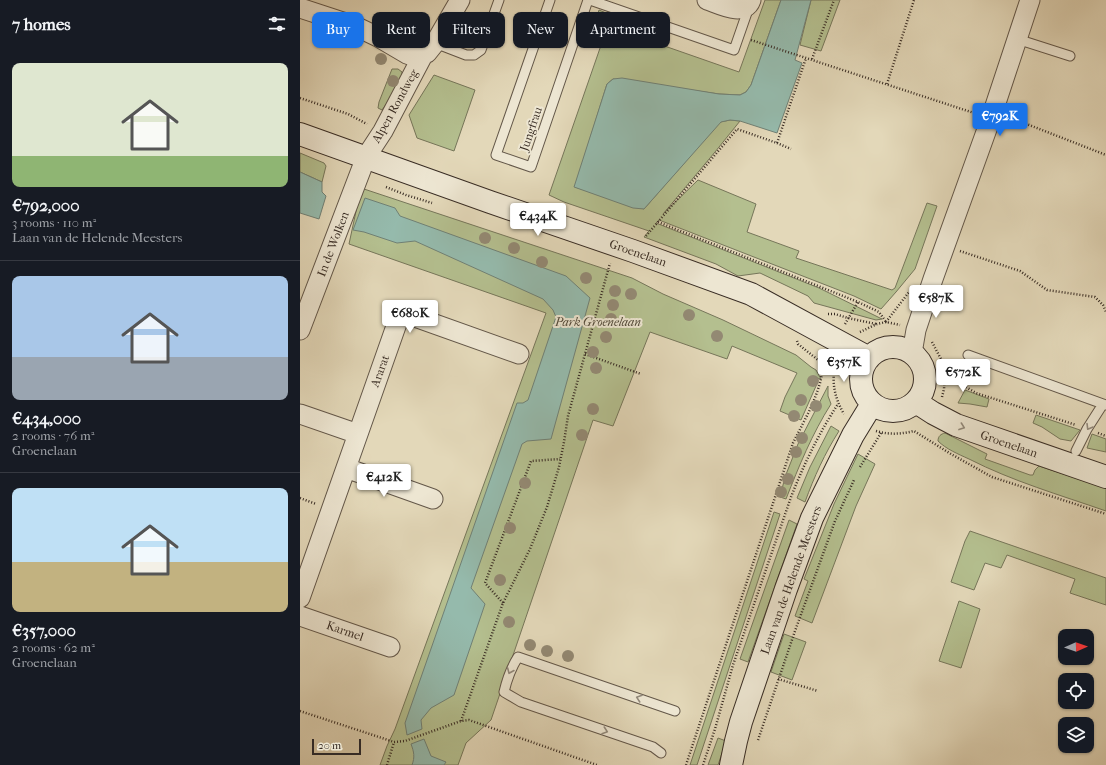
<!DOCTYPE html>
<meta charset="utf-8">
<style>
:root{--surface:#171b24;--page:#242831;--text:#f1f3f6;--muted:#9ea1a6;--line:#363941;--accent:#1a73e8}
body{margin:0;font-family:"IM FELL French Canon",serif;background:var(--page);color:var(--text);height:100vh;display:flex;flex-direction:column;font-size:15px;white-space:nowrap}
*{box-sizing:border-box;margin:0}
p{font-size:13px;color:var(--muted)}
.icon{flex:none;width:22px;height:22px;fill:none;stroke:currentColor;stroke-width:2;stroke-linecap:round;stroke-linejoin:round}
.map{position:relative;flex:1;overflow:hidden}
.drawer{display:flex;flex-direction:column;background:var(--surface);width:300px}
.drawer>*{flex:none}
.guide{position:absolute;left:12px;top:12px;width:380px;height:36px;display:flex;gap:8px}
.needle{width:26px;rotate:88deg}
.buttons{position:absolute;left:758px;top:629px;display:grid;gap:8px}
.buttons a{display:grid;place-items:center;width:36px;height:36px;border-radius:8px;background:var(--surface);box-shadow:0 1px 3px #0004;font-size:20px}
.scale{position:absolute;left:12px;bottom:10px;width:49px;box-sizing:border-box;padding-left:4px;border:2px solid #382c24;border-top:0;font-size:11px;line-height:14px;white-space:nowrap;color:#382c24;-webkit-text-stroke:3px #ede6d2;paint-order:stroke}
.price{position:absolute;translate:-50% -34px;padding:0 9px;border-radius:4px;background:#fff;color:#222;font-size:13px;line-height:26px;filter:drop-shadow(0 1px 2px #0008)}
.price::after{content:'';position:absolute;left:50%;top:24px;width:12px;height:9px;margin-left:-6px;background:inherit;clip-path:polygon(0 0,100% 0,50% 100%)}
.price.on{background:var(--accent);color:#fff}
ul{padding:0;list-style:none}
li{display:grid;align-content:center;gap:8px;height:212px;padding:0 12px}
li+li{border-top:1px solid var(--line)}
li span{display:grid;place-items:center;height:124px;border-radius:8px;color:#555}
li>.icon{margin-inline-start:auto}
span .icon{width:72px;height:72px;fill:#fffc;stroke-width:1}
li b{font-size:17px}
h2{display:flex;justify-content:space-between;align-items:center;height:48px;padding:0 12px;font-size:17px}
.tag{padding:0 14px;border-radius:8px;background:var(--surface);box-shadow:0 1px 3px #0004;font-size:14px;line-height:36px}
.tag.on{background:var(--accent);color:#fff}
main{display:flex;flex:1;min-height:0}
.map>svg:first-child{display:block}
</style>
<main>
<section class="drawer">
<h2>7 homes<svg class="icon" aria-label="filters" viewBox="0 0 24 24"><path d="M4 7h16M4 17h16"/><circle cx="9" cy="7" r="2"/><circle cx="15" cy="17" r="2"/></svg></h2>
<ul>
<li><span style="background:linear-gradient(#dfe7d0 75%,#8fb573 0)"><svg class="icon" aria-label="home" viewBox="0 0 24 24"><path d="M3 11l9-7 9 7M6 9v11h12V9"/></svg></span><div><b>€792,000</b><p>3 rooms · 110 m²</p><p>Laan van de Helende Meesters</p></div></li>
<li><span style="background:linear-gradient(#a9c7e8 65%,#9aa5b1 0)"><svg class="icon" aria-label="home" viewBox="0 0 24 24"><path d="M3 11l9-7 9 7M6 9v11h12V9"/></svg></span><div><b>€434,000</b><p>2 rooms · 76 m²</p><p>Groenelaan</p></div></li>
<li><span style="background:linear-gradient(#bfe0f5 60%,#c2b280 0)"><svg class="icon" aria-label="home" viewBox="0 0 24 24"><path d="M3 11l9-7 9 7M6 9v11h12V9"/></svg></span><div><b>€357,000</b><p>2 rooms · 62 m²</p><p>Groenelaan</p></div></li>
</ul>
</section>
<div class="map">
<svg width="806" height="765" viewBox="0 0 806 765">
<rect width="100%" height="100%" fill="#e3d8b9"/>
<filter id="stains"><feTurbulence type="fractalNoise" baseFrequency=".005" numOctaves="4"/><feColorMatrix values="0 0 0 0 .2 0 0 0 0 .09 0 0 0 0 .02 0 0 0 .5 -.17"/></filter>
<radialGradient id="worn" r=".72"><stop offset=".6" stop-color="#630" stop-opacity="0"/><stop offset="1" stop-color="#630" stop-opacity=".3"/></radialGradient>
<!-- green -->
<path fill="#b4bf8f" stroke="#76765a" d="M465 0H481L451 85 446 92 440 95 419 94 313 79 307 84 275 187 344 209 420 122 430 120 440 121 415 152 363 214 398 180 456 204 447 232 499 251 496 258 592 290 595 288 627 203 637 206 615 269 596 292 581 309 554 296 359 220 356 223 519 288 582 319 576 320 514 303 508 296 460 273 438 276 416 264 344 237 349 231 264 202 249 195 307 28 295 23 299 10 316 17 313 28 439 72Z
M511 0H540L521 51 500 45Z
M106 29 130 38C119 47 115 44 104 38Z
M92 69H98L102 72V78L87 103 82 110 78 108 79 102Z
M134 75 175 90 154 151 117 138 109 115Z
M0 153 24 163 26 166 22 182 0 172Z
M61 188 332 278 363 294 423 320 496 355 511 367 516 370 521 379 517 378V380L516 386 501 420 480 411 485 397 497 373 432 346 427 359 350 332 313 426 293 420 191 720 166 743 158 765H80L87 746 95 729 246 313 49 244Z
M528 386V396L531 404C512 434 499 466 486 499L480 497 485 477 498 444Z
M665 390 689 399 687 407 670 404 658 403Z
M736 415 780 430 771 441 760 439 742 427 733 423Z
M531 426 539 431C525 453 514 477 505 502L497 498 510 467Z
M645 433 687 454 685 459 730 475H733L735 470 739 466 806 488V511C760 495 712 481 669 459 658 454 646 449 638 441 638 436 641 434 645 433Z
M792 434 806 439V452L787 448Z
M558 454 575 464 556 506 512 623 495 616 508 581 504 579 534 504Z
M474 512 480 514 397 765H390Z
M489 520 497 524 448 662 440 659Z
M670 531 806 578V605L770 593 775 579 707 555 701 568 685 563 674 590 651 582 665 541Z
M659 601 680 609 661 668 639 661Z
M484 634 506 642 492 680 471 672Z
M418 738 426 741 418 765H408Z"/>
<!-- water -->
<path fill="#95baac" stroke="#708176" d="M481 0H511L495 60 502 63 477 133 440 121 430 120 421 122 344 209 333 208 274 187 307 84 313 79 322 78 419 94 440 95 446 92 451 85Z
M0 172 22 182V192L26 196 19 219 0 213Z
M65 198 95 208 100 216 266 276 290 298 251 439 227 441 222 444 171 588 185 604 154 695 131 708 121 720 122 729 107 735 105 723 217 403H223L228 400 256 317 253 310 243 299 115 241 97 243 64 232 53 230Z
M124 739 131 756 146 762 144 765H112C115 757 114 752 111 744Z"/>
<g fill="none" stroke-linecap="round" stroke-linejoin="round">
<!-- lane casing -->
<g stroke="#635749" stroke-width="11">
<path id="lane" d="M250 0 196 155 231 167 288 0
M290 0 434 50 449 7
M717 39 770 56
M135 43 166 55H174L181 50 199 0
M668 355 806 405
M776 451 787 429 803 404
M361 753 353 747 221 702 204 692C207 679 211 668 218 657L375 711"/>
</g>
<!-- street casing -->
<g stroke="#635749" stroke-width="21">
<path id="street" d="M407 0C419 4 445 18 451 0
M0 8 55 26 78 37 107 54 115 57 127 53 135 43 160 0
M0 330 66 157 83 131 123 55
M612 353 616 330 633 279 691 118 730 0
M0 414 58 434 0 598
M58 434 101 312 219 354
M46 468 133 499
M0 616 90 647"/>
</g>
<!-- secondary casing -->
<g stroke="#382c24" stroke-width="24">
<path id="secondary" d="M0 134 190 202 333 251 451 294 569 358
M561 379a32 32 0 1 1 64 0a32 32 0 1 1-64 0Z
M616 402 633 413 656 425 806 477
M431 765 436 741 441 722 486 589 512 518 553 435 572 404"/>
</g>
<!-- path -->
<path stroke="#382c24" stroke-width="2.5" stroke-dasharray="1 2" stroke-linecap="butt" d="M451 40 674 113
M512 59 534 0
M587 84 614 0
M0 98 48 114 67 124
M708 120 719 121 806 155
M477 143 491 149
M86 187 106 195 132 203
M358 222 558 302 579 312 586 322
M346 236 437 129 477 143 506 58
M660 251 720 271 747 290 795 297 803 305 806 312
M528 314H535L548 318 576 324
M586 322 609 292
M545 324 558 302
M560 332 577 324 586 322 600 325
M497 341 498 344 523 364 534 370
M632 342 642 361 645 375 676 393 776 425
M285 354 341 374
M536 362C531 380 534 397 544 414
M642 397 644 389 645 375
M576 431C589 435 602 434 614 431L651 454 692 477 806 514
M798 433 806 436
M560 467 581 433
M0 498 16 504
M203 603 185 583 231 461 260 459
M478 679 518 691
M0 711 94 742 105 741 161 721 169 720 297 765
M161 721 203 603 230 549 247 507 259 467 264 442 268 416 310 263
M458 740 495 631 535 521 554 480
M87 765 94 742
M386 765 493 443C502 425 513 406 519 386 523 375 521 367 527 356
M403 765 415 729 433 665 491 497C504 464 519 433 538 404"/>
<!-- lane -->
<use href="#lane" stroke="#ede6d2" stroke-width="9"/>
<!-- street -->
<use href="#street" stroke="#ede6d2" stroke-width="19"/>
<!-- secondary -->
<use href="#secondary" stroke="#ede6d2" stroke-width="22"/>
</g>
<!-- trees -->
<g fill="#938973">
<circle cx="115" cy="38" r="6"/>
<circle cx="81" cy="59" r="6"/>
<circle cx="93" cy="81" r="6"/>
<circle cx="185" cy="238" r="6"/>
<circle cx="214" cy="248" r="6"/>
<circle cx="242" cy="262" r="6"/>
<circle cx="286" cy="278" r="6"/>
<circle cx="315" cy="291" r="6"/>
<circle cx="331" cy="294" r="6"/>
<circle cx="313" cy="305" r="6"/>
<circle cx="389" cy="315" r="6"/>
<circle cx="311" cy="319" r="6"/>
<circle cx="417" cy="336" r="6"/>
<circle cx="306" cy="337" r="6"/>
<circle cx="293" cy="352" r="6"/>
<circle cx="296" cy="368" r="6"/>
<circle cx="513" cy="381" r="6"/>
<circle cx="501" cy="400" r="6"/>
<circle cx="516" cy="406" r="6"/>
<circle cx="293" cy="409" r="6"/>
<circle cx="494" cy="416" r="6"/>
<circle cx="282" cy="435" r="6"/>
<circle cx="502" cy="438" r="6"/>
<circle cx="496" cy="452" r="6"/>
<circle cx="488" cy="479" r="6"/>
<circle cx="225" cy="483" r="6"/>
<circle cx="481" cy="492" r="6"/>
<circle cx="210" cy="528" r="6"/>
<circle cx="200" cy="580" r="6"/>
<circle cx="209" cy="622" r="6"/>
<circle cx="230" cy="645" r="6"/>
<circle cx="247" cy="651" r="6"/>
<circle cx="268" cy="656" r="6"/>
</g>
<!-- one-way arrows -->
<defs><path id="oneway-chevron" d="M-2-3.5L2.5 0L-2 3.5" fill="none" stroke-width="1.6" stroke-linecap="round" stroke-linejoin="round"/></defs>
<g stroke="#92897b">
<use href="#oneway-chevron" transform="translate(662 427) rotate(20)"/>
<use href="#oneway-chevron" transform="translate(789 427) rotate(121)"/>
<use href="#oneway-chevron" transform="translate(210 671) rotate(113)"/>
<use href="#oneway-chevron" transform="translate(339 698) rotate(-161)"/>
<use href="#oneway-chevron" transform="translate(305 731) rotate(19)"/>
</g>
<g text-anchor="middle" stroke-width="4" stroke-linejoin="round" paint-order="stroke">
<!-- street labels -->
<g font-size="12" fill="#382c24" stroke="#ede6d2">
<text transform="translate(95 106) rotate(-61)" y="4">Alpen Rondweg</text>
<text transform="translate(231 129) rotate(-71)" y="4">Jungfrau</text>
<text transform="translate(33 244) rotate(-69)" y="4">In de Wolken</text>
<text transform="translate(338 253) rotate(19)" y="4">Groenelaan</text>
<text transform="translate(80 371) rotate(-70)" y="4">Ararat</text>
<text transform="translate(709 444) rotate(19)" y="4">Groenelaan</text>
<text transform="translate(491 580) rotate(-70)" y="4">Laan van de Helende Meesters</text>
<text transform="translate(45 631) rotate(19)" y="4">Karmel</text>
</g>
<!-- park labels -->
<g font-size="12" font-style="italic" fill="#514939" stroke="#ede6d2">
<text x="298" y="326">Park Groenelaan</text>
</g>
</g>
<rect width="100%" height="100%" filter="url(#stains)"/>
<rect width="100%" height="100%" fill="url(#worn)"/>
</svg>
<div class="buttons">
<a><svg class="needle" viewBox="-14 -14 28 28"><path d="M0-13l5 13h-10z" fill="#e53935"/><path d="M0 13l5-13h-10z" fill="#9ea1a6"/></svg></a>
<a><svg class="icon" aria-label="locate" viewBox="0 0 24 24"><circle cx="12" cy="12" r="6"/><path d="M12 2v4M12 18v4M2 12h4M18 12h4"/></svg></a>
<a><svg class="icon" aria-label="layers" viewBox="0 0 24 24"><path d="M12 4l9 5-9 5-9-5zM3 14l9 5 9-5"/></svg></a>
</div>
<div class="scale">20 m</div>
<b class="price on" style="left:700px;top:137px">€792K</b>
<b class="price" style="left:238px;top:237px">€434K</b>
<b class="price" style="left:636px;top:319px">€587K</b>
<b class="price" style="left:110px;top:334px">€680K</b>
<b class="price" style="left:544px;top:383px">€357K</b>
<b class="price" style="left:663px;top:393px">€572K</b>
<b class="price" style="left:84px;top:498px">€412K</b>
<div class="guide">
<a class="tag on">Buy</a>
<a class="tag">Rent</a>
<a class="tag">Filters</a>
<a class="tag">New</a>
<a class="tag">Apartment</a>
</div>
</div>
</main>
